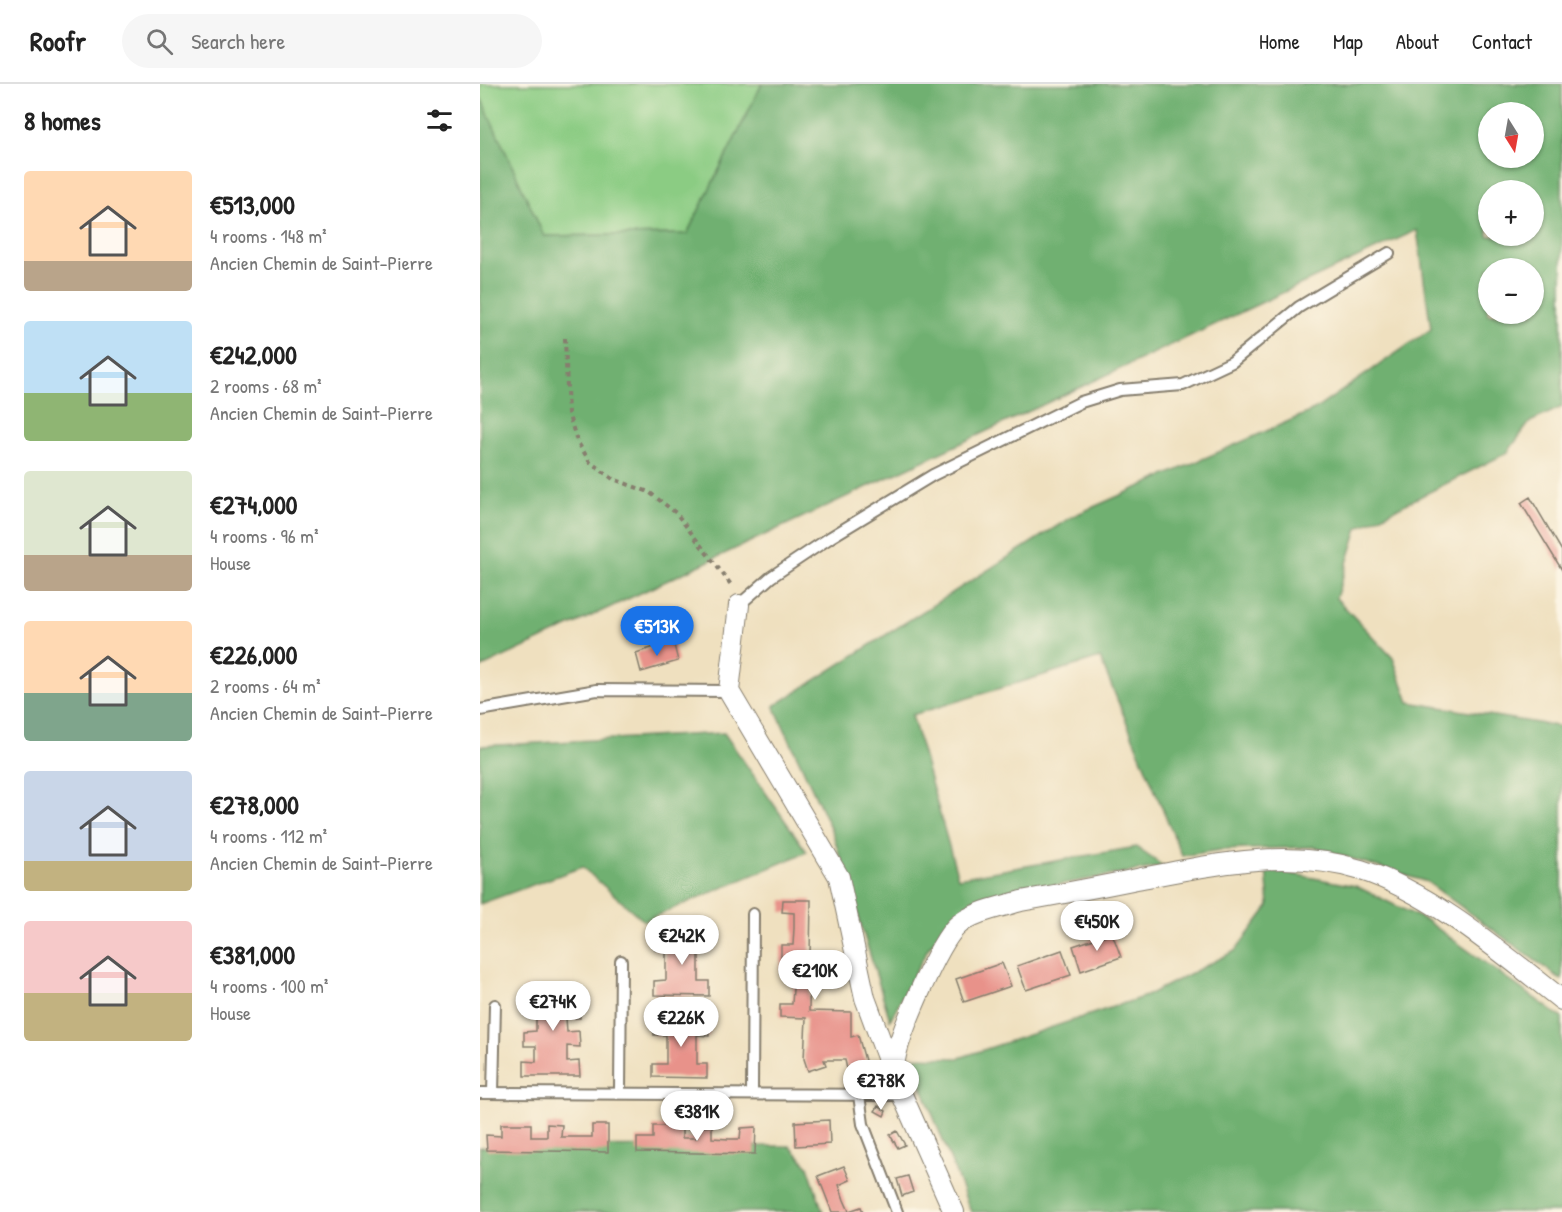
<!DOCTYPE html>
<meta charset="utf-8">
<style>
:root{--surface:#fff;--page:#f6f6f6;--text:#222;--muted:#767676;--line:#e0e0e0;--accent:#1a73e8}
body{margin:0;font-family:"Patrick Hand",sans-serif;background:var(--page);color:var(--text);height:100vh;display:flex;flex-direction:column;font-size:22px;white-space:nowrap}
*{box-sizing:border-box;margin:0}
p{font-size:20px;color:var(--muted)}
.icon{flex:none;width:33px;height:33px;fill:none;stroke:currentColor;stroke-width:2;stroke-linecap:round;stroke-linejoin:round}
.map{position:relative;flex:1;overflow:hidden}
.details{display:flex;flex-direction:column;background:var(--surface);width:480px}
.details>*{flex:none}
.needle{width:39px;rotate:169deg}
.buttons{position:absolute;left:998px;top:18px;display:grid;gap:12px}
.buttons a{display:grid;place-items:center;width:66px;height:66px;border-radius:50%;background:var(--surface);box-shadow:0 2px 4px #0004;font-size:30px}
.price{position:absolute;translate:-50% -51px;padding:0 14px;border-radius:21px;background:#fff;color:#222;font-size:20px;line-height:39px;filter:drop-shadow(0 2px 3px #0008)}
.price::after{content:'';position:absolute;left:50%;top:36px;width:18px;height:14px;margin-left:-9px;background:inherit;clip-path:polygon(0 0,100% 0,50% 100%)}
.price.active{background:var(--accent);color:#fff}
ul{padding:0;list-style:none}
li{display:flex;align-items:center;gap:18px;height:150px;padding:0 24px}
li span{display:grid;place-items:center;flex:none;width:168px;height:120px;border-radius:6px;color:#555}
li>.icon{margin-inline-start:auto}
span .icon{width:72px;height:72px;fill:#fffc;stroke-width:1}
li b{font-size:26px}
h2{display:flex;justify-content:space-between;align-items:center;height:72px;padding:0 24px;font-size:26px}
header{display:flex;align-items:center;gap:36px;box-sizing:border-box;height:84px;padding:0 30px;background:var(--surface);border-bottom:2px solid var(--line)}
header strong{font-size:28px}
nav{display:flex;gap:33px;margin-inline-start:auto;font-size:21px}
.search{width:420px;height:54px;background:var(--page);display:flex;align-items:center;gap:15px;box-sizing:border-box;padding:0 21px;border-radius:33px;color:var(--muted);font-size:22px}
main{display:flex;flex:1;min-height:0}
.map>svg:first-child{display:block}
</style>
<header>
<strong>Roofr</strong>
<div class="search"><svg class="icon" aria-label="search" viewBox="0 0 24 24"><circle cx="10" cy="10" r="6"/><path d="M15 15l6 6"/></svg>Search here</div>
<nav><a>Home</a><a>Map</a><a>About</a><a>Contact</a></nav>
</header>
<main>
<section class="details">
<h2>8 homes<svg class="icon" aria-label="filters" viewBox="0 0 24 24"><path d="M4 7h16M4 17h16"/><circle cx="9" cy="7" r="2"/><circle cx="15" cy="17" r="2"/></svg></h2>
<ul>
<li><span style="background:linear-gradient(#ffd9b3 75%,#b9a48a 0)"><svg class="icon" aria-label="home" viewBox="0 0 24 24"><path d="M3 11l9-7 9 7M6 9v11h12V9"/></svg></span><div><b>€513,000</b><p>4 rooms · 148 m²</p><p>Ancien Chemin de Saint-Pierre</p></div></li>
<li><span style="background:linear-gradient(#bfe0f5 60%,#8fb573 0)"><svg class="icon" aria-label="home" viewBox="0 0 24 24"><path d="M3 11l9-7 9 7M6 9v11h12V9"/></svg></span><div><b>€242,000</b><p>2 rooms · 68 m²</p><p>Ancien Chemin de Saint-Pierre</p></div></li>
<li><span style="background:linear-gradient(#dfe7d0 70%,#b9a48a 0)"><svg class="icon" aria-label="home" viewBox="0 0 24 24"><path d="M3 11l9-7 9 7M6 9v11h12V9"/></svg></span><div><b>€274,000</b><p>4 rooms · 96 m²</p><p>House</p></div></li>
<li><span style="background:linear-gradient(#ffd9b3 60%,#7fa58c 0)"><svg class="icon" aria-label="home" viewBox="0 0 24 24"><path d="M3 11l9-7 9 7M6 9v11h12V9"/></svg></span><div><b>€226,000</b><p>2 rooms · 64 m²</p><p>Ancien Chemin de Saint-Pierre</p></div></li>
<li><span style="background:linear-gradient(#c9d6e8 75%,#c2b280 0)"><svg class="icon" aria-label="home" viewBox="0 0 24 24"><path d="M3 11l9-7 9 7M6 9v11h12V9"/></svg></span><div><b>€278,000</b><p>4 rooms · 112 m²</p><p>Ancien Chemin de Saint-Pierre</p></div></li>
<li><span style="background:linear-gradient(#f6c9c9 60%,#c2b280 0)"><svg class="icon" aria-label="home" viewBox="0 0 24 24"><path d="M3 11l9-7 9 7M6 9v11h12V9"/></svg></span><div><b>€381,000</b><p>4 rooms · 100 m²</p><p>House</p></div></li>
</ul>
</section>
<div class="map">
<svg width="1082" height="1128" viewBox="0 0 1082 1128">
<rect width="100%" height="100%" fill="#fcf5e5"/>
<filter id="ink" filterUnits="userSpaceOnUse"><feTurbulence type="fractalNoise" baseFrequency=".0167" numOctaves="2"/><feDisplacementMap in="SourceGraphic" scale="12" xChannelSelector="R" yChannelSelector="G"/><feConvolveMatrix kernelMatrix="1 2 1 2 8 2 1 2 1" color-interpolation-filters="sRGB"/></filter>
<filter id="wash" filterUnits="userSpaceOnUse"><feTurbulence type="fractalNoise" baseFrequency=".008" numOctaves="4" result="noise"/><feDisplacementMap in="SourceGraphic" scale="24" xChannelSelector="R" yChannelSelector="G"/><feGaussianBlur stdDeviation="1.35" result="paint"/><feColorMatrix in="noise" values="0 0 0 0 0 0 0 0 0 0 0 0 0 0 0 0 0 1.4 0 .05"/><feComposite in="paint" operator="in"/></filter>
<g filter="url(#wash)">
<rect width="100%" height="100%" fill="#efe0bf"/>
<!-- green -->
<path fill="#8bcc83" stroke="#547450" stroke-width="1.5" d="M0 0H282L207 150 64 152 0 12Z"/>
<!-- forest -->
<path fill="#70b071" stroke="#466646" stroke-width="1.5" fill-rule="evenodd" d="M282 0H1082V323L1050 338 1027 369 878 444 856 514 913 574 929 618 1082 643V896L947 798 834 763 740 766 702 772 620 574 432 631 478 794 656 763 683 782 492 816 449 863 410 936 353 750 294 622 593 432 834 326 951 245 937 146 0 584V12L64 152 207 150ZM1008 28H1053V74H1008ZM1008 106H1053V152H1008ZM1008 184H1053V230H1008Z
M244 649 327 768 164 837 102 783 0 820V662Z
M786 785 876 802 947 837 1082 934V1128H491L430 973 479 974 666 912 755 867 789 822Z
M310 1062 328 1082 343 1128H0V1063Z"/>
<g id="blocks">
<!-- building -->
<path fill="#e8928a" d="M1050 413 1082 467V486L1041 419Z
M193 557 198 577 161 588 156 569Z
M303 816H331L329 927 371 928V953L378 951 386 980 367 985 365 976H344L346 981 328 987 324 975 326 934 300 933V920H312L313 905V890H301V861H313L314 844V829L302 828Z
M632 849 641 873 601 887 593 862Z
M174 852H230V866H219V897H229V912L174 911V897L186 896V866H175Z
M582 866 591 891 546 906 537 882Z
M522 879 531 902 484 918 476 895Z
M45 904H100V934H86L87 948 99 947 100 963 87 962V978L99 977 100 992H44V977L56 978V962H44V948L56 947V917H45Z
M174 935H229V952L217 951V980H227V994L173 993V980H186V951H174Z
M398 1022 406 1027 404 1032 395 1027Z
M349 1036 350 1060 316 1062 315 1038Z
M21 1040H51V1053H67V1040L82 1041 81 1053H112V1041H128V1068L7 1066 6 1051 21 1052Z
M173 1042H202V1054H217V1043L232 1042V1054L249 1055H260L261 1044 276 1043 275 1070 157 1068V1054H173Z
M417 1047 425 1061 418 1064 410 1051Z
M364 1082 370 1096 359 1101 364 1116 369 1127 381 1123 383 1128H352L338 1092Z
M428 1092 433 1108 422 1112 417 1095Z"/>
</g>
</g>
<g filter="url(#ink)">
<use href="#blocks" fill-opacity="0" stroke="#867e6e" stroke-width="1.5"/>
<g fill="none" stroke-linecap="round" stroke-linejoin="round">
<!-- lane casing -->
<g stroke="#867e6e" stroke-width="14">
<path id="lane" d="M259 521 291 493 351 453 453 391 601 318 640 306 703 301 752 278 819 223 909 169
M0 626 117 606 249 607
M0 1009 422 1011
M13 1009 15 921
M140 1009 141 877
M272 1010 273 830
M379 1011 383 1040 417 1128"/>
</g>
<!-- street casing -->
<g stroke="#867e6e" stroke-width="22">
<path id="street" d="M259 521 249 607 359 793 385 914 415 995 474 1128
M415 995C415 989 414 982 415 976 419 951 458 859 477 842 492 828 521 823 541 817 580 810 618 803 657 795 730 781 807 763 881 786 953 809 1023 870 1082 916"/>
</g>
<!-- path -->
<path stroke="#867e6e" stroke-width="4" stroke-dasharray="4.5 4.5" stroke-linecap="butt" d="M85 254 88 329 97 357 110 378 133 395 169 408 196 429 252 502"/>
<!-- lane -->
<use href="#lane" stroke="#fff" stroke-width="10"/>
<!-- street -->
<use href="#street" stroke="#fff" stroke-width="20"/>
</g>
</g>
</svg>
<div class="buttons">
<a><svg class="needle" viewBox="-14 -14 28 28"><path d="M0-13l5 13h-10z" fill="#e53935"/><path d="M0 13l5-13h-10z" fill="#767676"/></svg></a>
<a>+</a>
<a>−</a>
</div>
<b class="price active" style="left:177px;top:573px">€513K</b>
<b class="price" style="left:617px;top:868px">€450K</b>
<b class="price" style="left:202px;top:882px">€242K</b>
<b class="price" style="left:335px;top:917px">€210K</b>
<b class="price" style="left:73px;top:948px">€274K</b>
<b class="price" style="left:201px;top:964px">€226K</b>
<b class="price" style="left:401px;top:1027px">€278K</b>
<b class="price" style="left:217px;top:1058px">€381K</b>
</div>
</main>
